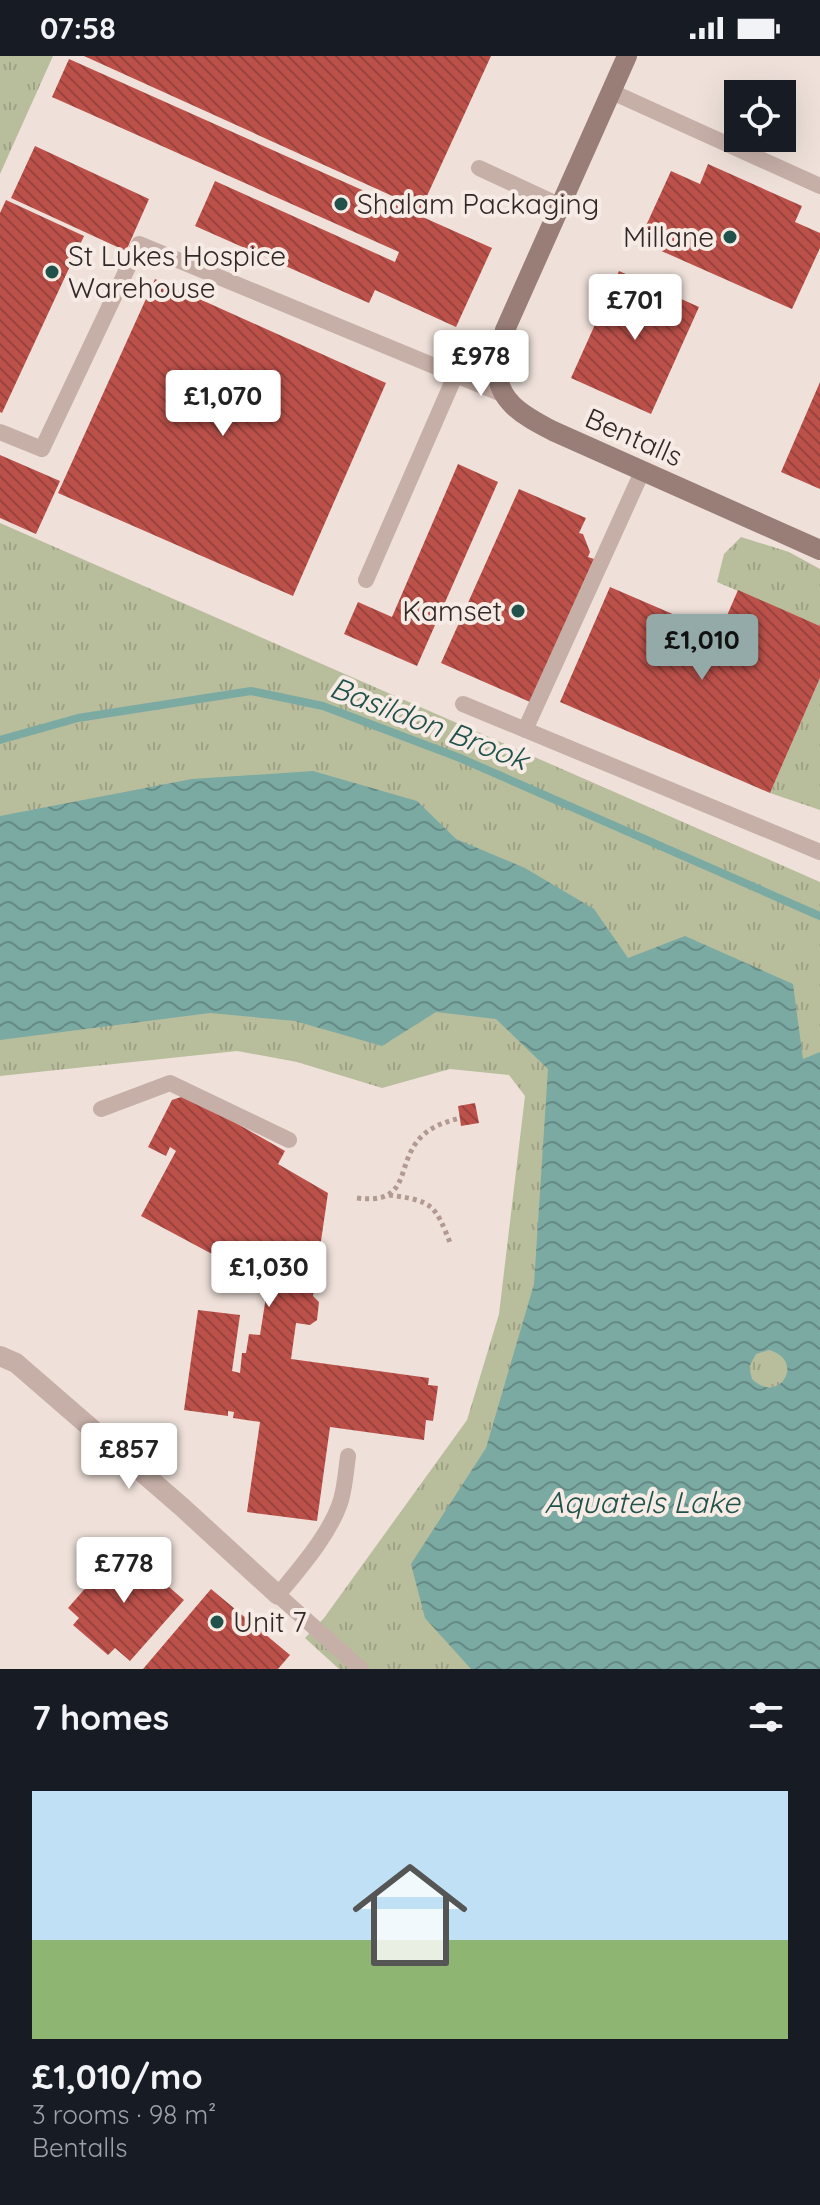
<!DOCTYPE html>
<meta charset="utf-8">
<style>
:root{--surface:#171b24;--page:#20242c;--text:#f1f3f6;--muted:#9ea1a6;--line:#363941;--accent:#93aaa9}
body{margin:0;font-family:Quicksand,sans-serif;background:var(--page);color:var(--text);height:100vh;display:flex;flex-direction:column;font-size:30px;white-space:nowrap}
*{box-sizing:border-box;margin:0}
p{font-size:26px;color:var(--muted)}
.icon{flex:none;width:44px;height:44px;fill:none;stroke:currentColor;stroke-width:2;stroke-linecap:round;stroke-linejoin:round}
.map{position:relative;height:1613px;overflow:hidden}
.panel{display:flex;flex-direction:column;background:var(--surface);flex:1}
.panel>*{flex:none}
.fabs{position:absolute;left:724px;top:24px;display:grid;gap:16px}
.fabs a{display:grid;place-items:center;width:72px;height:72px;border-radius:0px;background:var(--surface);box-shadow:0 8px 32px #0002;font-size:40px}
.price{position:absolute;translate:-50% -68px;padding:0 18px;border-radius:8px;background:#fff;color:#222;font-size:26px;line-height:52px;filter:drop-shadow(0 2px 4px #0008)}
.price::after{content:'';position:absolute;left:50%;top:48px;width:24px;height:18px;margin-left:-12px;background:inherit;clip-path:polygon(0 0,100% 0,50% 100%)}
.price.current{background:var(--accent);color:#111}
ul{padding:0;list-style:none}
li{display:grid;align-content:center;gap:16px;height:424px;padding:0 32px}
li+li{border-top:2px solid var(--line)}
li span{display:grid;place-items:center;height:248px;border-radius:0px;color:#555}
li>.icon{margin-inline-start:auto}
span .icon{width:144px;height:144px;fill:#fffc;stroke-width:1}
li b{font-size:34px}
h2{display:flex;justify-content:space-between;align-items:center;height:96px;padding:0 32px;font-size:34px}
.status{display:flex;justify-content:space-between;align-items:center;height:56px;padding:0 40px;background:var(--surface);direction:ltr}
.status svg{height:22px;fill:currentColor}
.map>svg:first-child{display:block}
</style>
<div class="status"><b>07:58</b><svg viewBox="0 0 49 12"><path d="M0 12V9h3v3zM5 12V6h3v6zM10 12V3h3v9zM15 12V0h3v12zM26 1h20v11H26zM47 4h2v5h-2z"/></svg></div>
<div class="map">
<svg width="820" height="1613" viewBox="0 0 820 1613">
<defs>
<pattern id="grass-tufts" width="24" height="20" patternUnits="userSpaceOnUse" patternTransform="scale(2)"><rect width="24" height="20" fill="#b8bd9b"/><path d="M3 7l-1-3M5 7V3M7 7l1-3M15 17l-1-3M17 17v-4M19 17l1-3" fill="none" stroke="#9fa286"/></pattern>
<pattern id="water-waves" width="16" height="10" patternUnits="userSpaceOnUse" patternTransform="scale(2)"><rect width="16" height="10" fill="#7baaa3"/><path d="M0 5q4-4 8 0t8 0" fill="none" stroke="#658a85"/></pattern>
<pattern id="building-back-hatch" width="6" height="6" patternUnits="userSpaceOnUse" patternTransform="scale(2)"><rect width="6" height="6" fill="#bc514a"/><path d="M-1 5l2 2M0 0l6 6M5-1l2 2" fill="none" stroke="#99433e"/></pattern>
</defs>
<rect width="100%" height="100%" fill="#efe1da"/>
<!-- grass -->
<path fill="url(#grass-tufts)" d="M0 0H53L0 118Z
M0 467 820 826V1613H339L305 1582 324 1562 467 1364 499 1258 525 1040 509 1019 450 1013 382 1032 297 1006 237 995 0 1020Z
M741 481 789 496 820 513V570L717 526 724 498Z
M820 622V754L770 737Z"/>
<!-- water -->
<path fill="url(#water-waves)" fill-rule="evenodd" d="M313 715 417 745 456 783 525 812 594 853 628 902 685 880 793 928 803 1003 820 996V1613H471L425 1562 411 1508 486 1392 534 1228 548 1013 496 963 436 956 382 990 295 965 210 957 0 984V760L192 723ZM769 1294C806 1304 780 1350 752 1323L749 1311 756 1298Z"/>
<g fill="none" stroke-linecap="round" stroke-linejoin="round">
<!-- stream -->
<path stroke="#7baaa3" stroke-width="8" d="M0 684 78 662 251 635 323 650 460 702 820 860"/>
</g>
<!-- building -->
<path fill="url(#building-back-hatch)" d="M84 0H491L421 153Z
M69 3 492 192 456 271 375 234 369 247 195 170 215 125 395 206 399 196 52 41Z
M35 90 149 143 126 195 11 142Z
M708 108 802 150 795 166 820 177V192L792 253 639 185 671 115 700 128Z
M6 144 84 180 2 357 0 356V157Z
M619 215 699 251 651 358 571 322Z
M155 223 386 327 293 540 58 437Z
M820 326V433L781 416Z
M0 399 60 425 36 478 0 462Z
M458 408 498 426 417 610 344 578 358 546 392 561Z
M519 433 586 462 579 477 583 478 590 496 588 501 594 503 530 646 441 607Z
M610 531 719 578 738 534 820 570V622L770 737 560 646Z
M187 1039 285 1095 278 1108 328 1137 313 1240 319 1246 317 1264 310 1269 296 1267 291 1303 429 1322 428 1329 438 1330 433 1365 426 1364 424 1384 330 1371 317 1465 247 1456 260 1366 233 1362 234 1356 228 1355V1360L184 1354 198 1254 240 1259 232 1315 240 1317 242 1297H246L249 1278 260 1279 268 1228 141 1160 176 1095 170 1091 166 1100 148 1091 172 1044Z
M475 1047 479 1067 461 1070 458 1050Z
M122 1490 184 1544 130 1605 115 1592 108 1599 73 1569 79 1562 68 1552 89 1528 86 1525 106 1503 109 1506Z
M211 1533 290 1599 278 1613H143Z"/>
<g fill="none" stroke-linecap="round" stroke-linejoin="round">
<!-- path -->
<path stroke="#b29991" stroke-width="5" stroke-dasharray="4 4" stroke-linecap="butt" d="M389 1139C434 1145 435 1149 451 1189
M357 1142C413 1149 394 1109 421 1081 432 1070 445 1066 460 1062"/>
<!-- lane -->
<path stroke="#c6afa7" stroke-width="16" d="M612 36 820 130
M479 112 561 150
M0 376 42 393 139 188 502 338
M366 524 455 320
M463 648 820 796
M525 674 642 416
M101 1053 170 1027 289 1084
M348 1400C346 1415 345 1430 341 1444 331 1477 300 1512 278 1539L361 1613"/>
<!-- street -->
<path stroke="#c6afa7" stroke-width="20" d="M0 1300 16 1307 182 1451 278 1539"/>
<!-- secondary -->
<path stroke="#997e78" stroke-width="20" d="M627 0 505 274C503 284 499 295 498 306 493 344 524 360 553 375L820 494"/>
</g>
<!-- markers -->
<g fill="#20514b" stroke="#f7ece5" stroke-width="3">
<circle cx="341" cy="148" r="8"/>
<circle cx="730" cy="181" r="8"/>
<circle cx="52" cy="216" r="8"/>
<circle cx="518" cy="555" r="8"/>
<circle cx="217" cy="1566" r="8"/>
</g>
<g text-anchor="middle" stroke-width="8" stroke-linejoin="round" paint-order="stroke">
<!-- poi labels -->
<g font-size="28" fill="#332827" stroke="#f7ece5" text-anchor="start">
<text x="357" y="158">Shalam Packaging</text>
<text x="714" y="191" text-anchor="end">Millane</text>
<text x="68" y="210">St Lukes Hospice<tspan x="68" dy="32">Warehouse</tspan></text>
<text x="502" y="565" text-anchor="end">Kamset</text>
<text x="233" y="1576">Unit 7</text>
</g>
<!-- street labels -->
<g font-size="28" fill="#332827" stroke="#f7ece5">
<text transform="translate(634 381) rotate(24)" y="10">Bentalls</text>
</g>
<!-- water labels -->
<g font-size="30" font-style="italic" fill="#20514b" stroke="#f7ece5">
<text transform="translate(429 668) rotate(21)" y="10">Basildon Brook</text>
<text x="642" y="1457">Aquatels Lake</text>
</g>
</g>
</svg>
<div class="fabs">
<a><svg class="icon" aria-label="locate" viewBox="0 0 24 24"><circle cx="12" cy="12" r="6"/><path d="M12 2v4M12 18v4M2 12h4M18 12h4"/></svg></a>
</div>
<b class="price" style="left:635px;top:286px">£701</b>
<b class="price" style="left:481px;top:342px">£978</b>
<b class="price" style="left:223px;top:382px">£1,070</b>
<b class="price current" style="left:702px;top:626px">£1,010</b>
<b class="price" style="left:269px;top:1253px">£1,030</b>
<b class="price" style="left:129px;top:1435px">£857</b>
<b class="price" style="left:124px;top:1549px">£778</b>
</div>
<section class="panel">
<h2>7 homes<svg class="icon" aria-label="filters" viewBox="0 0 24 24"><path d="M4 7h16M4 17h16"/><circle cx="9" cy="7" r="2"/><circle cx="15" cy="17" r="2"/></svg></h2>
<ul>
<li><span style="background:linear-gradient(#bfe0f5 60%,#8fb573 0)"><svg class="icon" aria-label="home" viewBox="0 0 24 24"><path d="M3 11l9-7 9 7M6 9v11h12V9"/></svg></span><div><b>£1,010/mo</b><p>3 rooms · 98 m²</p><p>Bentalls</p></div></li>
</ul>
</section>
